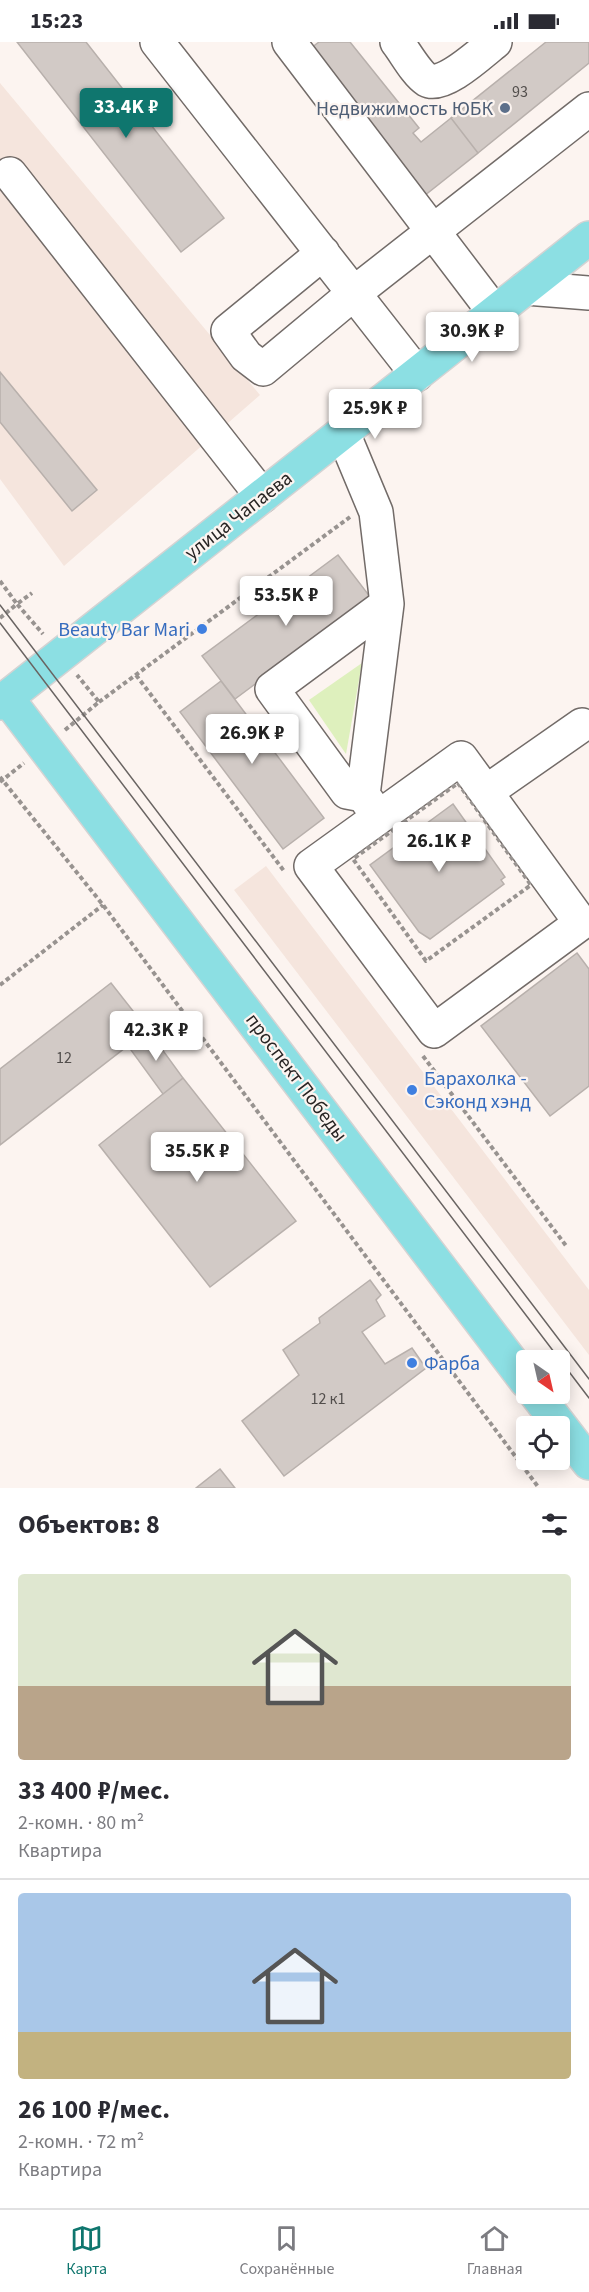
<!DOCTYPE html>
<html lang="ru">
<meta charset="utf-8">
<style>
:root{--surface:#fff;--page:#f7f7f7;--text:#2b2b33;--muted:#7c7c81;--line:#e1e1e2;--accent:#0f766e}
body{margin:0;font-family:"Source Sans 3",sans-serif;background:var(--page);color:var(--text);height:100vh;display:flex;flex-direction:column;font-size:22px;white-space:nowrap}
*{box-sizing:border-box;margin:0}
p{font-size:20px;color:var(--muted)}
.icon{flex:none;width:33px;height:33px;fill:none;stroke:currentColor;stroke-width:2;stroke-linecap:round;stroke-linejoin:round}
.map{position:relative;height:1446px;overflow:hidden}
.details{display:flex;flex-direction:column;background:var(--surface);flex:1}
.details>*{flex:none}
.needle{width:39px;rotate:146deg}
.controls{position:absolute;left:516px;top:1308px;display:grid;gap:12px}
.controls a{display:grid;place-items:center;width:54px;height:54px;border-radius:6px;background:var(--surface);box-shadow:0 3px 15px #0003;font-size:30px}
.price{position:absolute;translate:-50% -51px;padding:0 14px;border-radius:6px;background:#fff;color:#222;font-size:20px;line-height:39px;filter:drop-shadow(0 2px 3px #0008)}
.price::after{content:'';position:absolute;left:50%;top:36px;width:18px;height:14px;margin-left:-9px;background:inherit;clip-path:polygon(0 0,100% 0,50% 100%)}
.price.active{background:var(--accent);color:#fff}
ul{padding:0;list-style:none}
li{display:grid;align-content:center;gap:12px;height:318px;padding:0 18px}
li+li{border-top:2px solid var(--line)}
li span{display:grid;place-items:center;height:186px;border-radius:6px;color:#555}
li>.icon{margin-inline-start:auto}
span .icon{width:108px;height:108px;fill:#fffc;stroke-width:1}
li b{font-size:26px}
h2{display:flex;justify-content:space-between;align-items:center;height:72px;padding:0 18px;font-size:26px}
.status{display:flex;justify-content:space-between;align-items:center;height:42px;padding:0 30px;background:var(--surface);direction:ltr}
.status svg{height:16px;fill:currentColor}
.tabs{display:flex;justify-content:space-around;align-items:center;height:84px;border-top:2px solid var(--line);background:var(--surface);font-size:16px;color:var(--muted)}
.tabs a{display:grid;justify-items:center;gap:3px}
.tabs .active{color:var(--accent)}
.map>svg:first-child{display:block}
</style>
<div class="status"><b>15:23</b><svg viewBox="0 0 49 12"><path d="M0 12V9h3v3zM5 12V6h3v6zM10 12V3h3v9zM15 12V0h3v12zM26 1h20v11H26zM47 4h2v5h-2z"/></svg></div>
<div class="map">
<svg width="589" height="1446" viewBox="0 0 589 1446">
<rect width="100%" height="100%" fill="#fcf4f0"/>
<!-- built -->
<path fill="#f5e5dd" d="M0 41 260 353 64 524 0 437Z
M266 824 589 1248V1313L234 848Z"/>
<!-- green -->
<path fill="#def0bd" d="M362 621 346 712 309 658Z"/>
<!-- building -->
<path fill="#d2cac6" stroke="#b8b0ac" stroke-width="1.5" d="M17 0H86L224 176 181 210Z
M319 0H350L419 86 413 91 421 100 451 76 478 111 419 158 302 13Z
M546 0H589V21L478 111 451 76Z
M0 330 97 448 72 469 0 380Z
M338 513 371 556 235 657 202 614Z
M221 639 324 776 283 807 180 670Z
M453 762 505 835 501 838 504 842 430 897 419 890 370 823Z
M577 911 589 927V1044L550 1074 481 984Z
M111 941 148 988 0 1103V1027Z
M148 988 183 1036 163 1052 128 1004Z
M183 1036 296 1179 210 1245 99 1103Z
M370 1238 381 1253 376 1258 385 1274 362 1290 385 1322 412 1306 426 1326 284 1434 242 1379 299 1333 283 1308 320 1281 319 1276Z
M220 1427 235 1446H196Z"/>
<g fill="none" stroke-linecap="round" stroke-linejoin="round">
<!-- minor casing -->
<g stroke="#726b68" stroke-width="36">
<path id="minor" d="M157 0 417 332
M289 0 495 271
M397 0C405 10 416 31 427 38 443 47 482 10 495 0
M10 132 262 454
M323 211 228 289 246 314 263 327 353 252 589 67
M526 246 589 251
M343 391 376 470 387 562 363 753 379 775 461 716 581 881 434 989 311 824 379 775
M486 750 582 683
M363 753 347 750 272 647 387 562"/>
</g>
<!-- major casing -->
<g stroke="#d4d3d3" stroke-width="36">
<path id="major" d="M7 656 526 1339
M0 661 589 196
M536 1352 589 1421"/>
</g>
<!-- path -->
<path stroke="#989390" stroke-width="4" stroke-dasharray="4.5 3" stroke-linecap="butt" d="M0 539 17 562 32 551
M0 576 17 562 43 592
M136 633 284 829
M99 660 350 475
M65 688 99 660 77 633
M0 735 103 863 539 1446
M0 740 24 721
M458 741 531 843 426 919 353 817Z
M0 943 103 863
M423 1014 567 1205"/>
<!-- minor -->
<use href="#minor" stroke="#fff" stroke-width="33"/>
<!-- major -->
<use href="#major" stroke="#8cdfe3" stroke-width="33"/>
<!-- tram -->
<path stroke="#696462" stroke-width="1.5" d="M0 563 589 1337
M0 581 589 1356"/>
</g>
<!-- markers -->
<circle fill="#5c6f8a" stroke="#fcf4f0" stroke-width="2" cx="505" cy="66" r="6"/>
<g fill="#3f7fe0" stroke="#fcf4f0" stroke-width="2">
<circle cx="202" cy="587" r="6"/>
<circle cx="412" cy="1048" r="6"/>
<circle cx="412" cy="1321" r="6"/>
</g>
<g text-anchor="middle" stroke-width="4.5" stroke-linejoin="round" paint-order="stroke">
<!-- number labels -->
<g font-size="16" fill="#524e4c">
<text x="520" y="55">93</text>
<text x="64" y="1021">12</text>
<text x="328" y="1362">12 к1</text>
</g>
<!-- service labels -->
<g font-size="20" fill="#4e5e75" stroke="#fcf4f0" text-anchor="end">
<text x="493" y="73">Недвижимость ЮБК</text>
</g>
<!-- street labels -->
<g font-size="20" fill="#282524" stroke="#fcf4f0">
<text transform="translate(238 473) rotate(-38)" y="7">улица Чапаева</text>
<text transform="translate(297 1035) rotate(53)" y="7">проспект Победы</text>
</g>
<!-- shop labels -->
<g font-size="20" fill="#366cbe" stroke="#fcf4f0" text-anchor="start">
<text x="190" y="594" text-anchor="end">Beauty Bar Mari</text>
<text x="424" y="1043">Барахолка -<tspan x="424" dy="23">Сэконд хэнд</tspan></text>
<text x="424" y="1328">Фарба</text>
</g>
</g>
</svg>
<div class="controls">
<a><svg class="needle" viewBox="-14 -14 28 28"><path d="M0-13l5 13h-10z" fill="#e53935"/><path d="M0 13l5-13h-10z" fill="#7c7c81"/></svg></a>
<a><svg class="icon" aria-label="locate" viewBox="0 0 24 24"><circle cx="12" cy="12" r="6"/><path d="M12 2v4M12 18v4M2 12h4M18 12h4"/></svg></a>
</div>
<b class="price active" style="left:126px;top:97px">33.4K ₽</b>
<b class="price" style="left:472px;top:321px">30.9K ₽</b>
<b class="price" style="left:375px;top:398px">25.9K ₽</b>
<b class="price" style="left:286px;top:585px">53.5K ₽</b>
<b class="price" style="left:252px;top:723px">26.9K ₽</b>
<b class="price" style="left:439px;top:831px">26.1K ₽</b>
<b class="price" style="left:156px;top:1020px">42.3K ₽</b>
<b class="price" style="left:197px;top:1141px">35.5K ₽</b>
</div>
<section class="details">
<h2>Объектов: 8<svg class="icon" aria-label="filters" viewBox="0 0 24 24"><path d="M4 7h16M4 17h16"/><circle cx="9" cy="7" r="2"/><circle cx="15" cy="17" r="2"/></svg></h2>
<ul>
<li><span style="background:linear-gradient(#dfe7d0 60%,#b9a48a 0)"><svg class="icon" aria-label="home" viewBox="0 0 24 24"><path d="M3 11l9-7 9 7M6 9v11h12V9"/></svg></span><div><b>33 400 ₽/мес.</b><p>2-комн. · 80 m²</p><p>Квартира</p></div></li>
<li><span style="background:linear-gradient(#a9c7e8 75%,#c2b280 0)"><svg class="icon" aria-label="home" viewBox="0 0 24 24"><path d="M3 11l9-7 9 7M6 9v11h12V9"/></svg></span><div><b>26 100 ₽/мес.</b><p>2-комн. · 72 m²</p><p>Квартира</p></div></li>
</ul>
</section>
<nav class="tabs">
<a class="active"><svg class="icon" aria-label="map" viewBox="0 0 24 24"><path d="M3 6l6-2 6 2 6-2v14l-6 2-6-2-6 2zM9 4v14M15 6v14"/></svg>Карта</a>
<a><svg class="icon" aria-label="saved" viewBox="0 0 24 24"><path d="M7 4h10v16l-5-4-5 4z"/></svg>Сохранённые</a>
<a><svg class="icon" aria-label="home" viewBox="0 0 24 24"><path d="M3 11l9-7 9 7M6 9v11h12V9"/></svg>Главная</a>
</nav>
